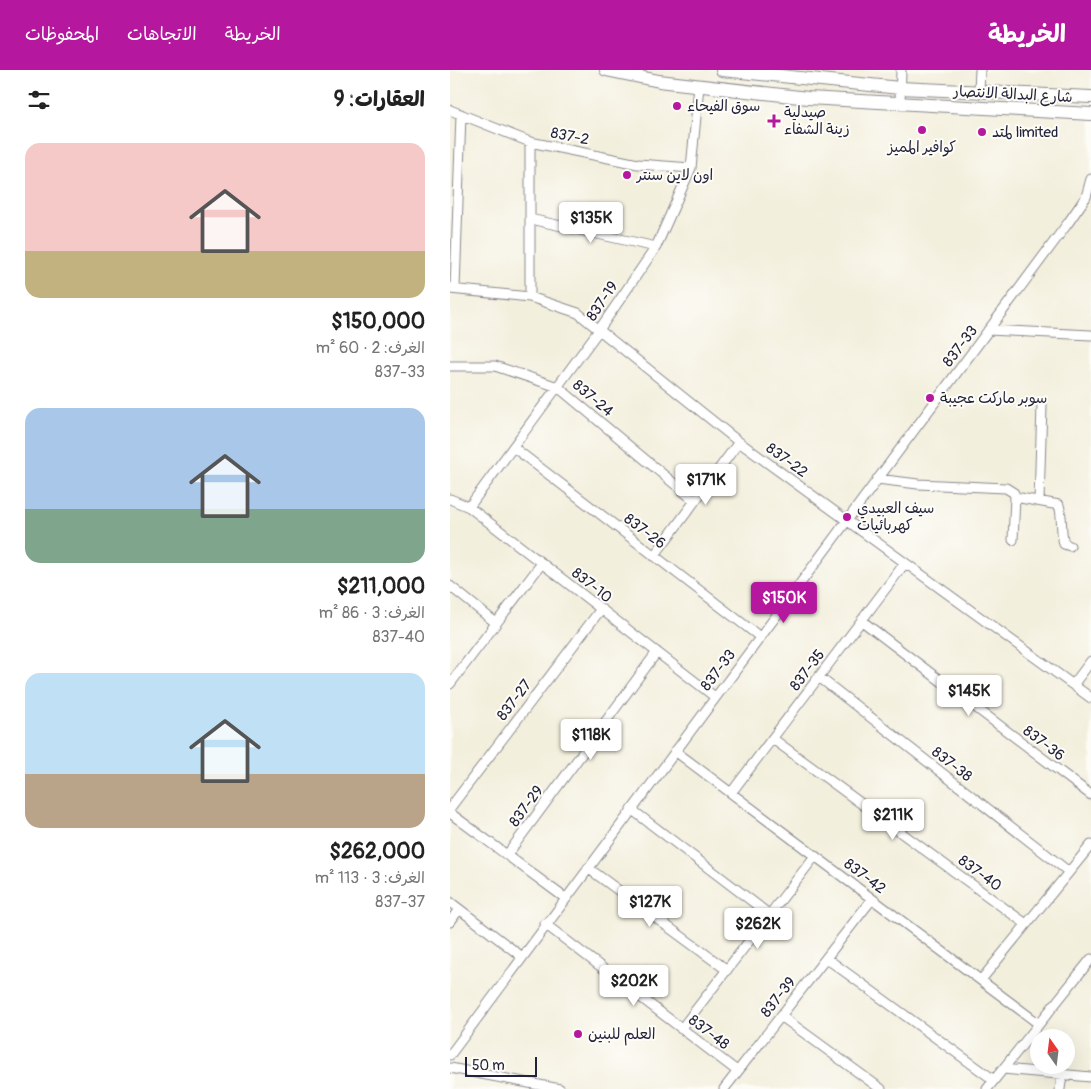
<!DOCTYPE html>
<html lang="ar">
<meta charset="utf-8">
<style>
:root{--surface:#fff;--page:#f2f2f2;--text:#222;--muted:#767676;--accent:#b5179e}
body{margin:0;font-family:Pangolin,"Playpen Sans Arabic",sans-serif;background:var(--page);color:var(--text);direction:rtl;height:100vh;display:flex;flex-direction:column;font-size:19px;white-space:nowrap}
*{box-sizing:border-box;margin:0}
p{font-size:16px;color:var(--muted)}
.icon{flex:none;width:28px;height:28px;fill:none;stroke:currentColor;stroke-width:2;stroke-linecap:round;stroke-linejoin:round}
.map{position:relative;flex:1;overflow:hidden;direction:ltr}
.details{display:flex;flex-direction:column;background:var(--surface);width:450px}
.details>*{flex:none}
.needle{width:32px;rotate:346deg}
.tools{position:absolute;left:580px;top:959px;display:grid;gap:10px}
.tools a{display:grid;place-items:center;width:45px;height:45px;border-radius:50%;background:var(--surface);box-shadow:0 5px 20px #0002;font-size:25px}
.scale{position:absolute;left:15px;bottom:12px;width:72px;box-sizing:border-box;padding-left:5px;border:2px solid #22223b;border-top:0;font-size:14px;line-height:18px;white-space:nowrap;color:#22223b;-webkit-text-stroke:4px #fdfcf7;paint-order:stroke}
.price{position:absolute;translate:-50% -42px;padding:0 11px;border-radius:5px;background:#fff;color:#222;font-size:16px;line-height:32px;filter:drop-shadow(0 1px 2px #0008)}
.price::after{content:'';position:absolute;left:50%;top:30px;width:15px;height:11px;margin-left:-8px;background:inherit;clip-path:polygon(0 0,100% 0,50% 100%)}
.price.selected{background:var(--accent);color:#fff}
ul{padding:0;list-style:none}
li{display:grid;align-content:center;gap:10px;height:265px;padding:0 25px}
li span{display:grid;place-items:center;height:155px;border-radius:15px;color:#555}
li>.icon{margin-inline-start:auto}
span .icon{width:90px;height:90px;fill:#fffc;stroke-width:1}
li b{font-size:21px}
h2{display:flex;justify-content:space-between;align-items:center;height:60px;padding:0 25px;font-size:21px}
header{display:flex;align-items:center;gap:30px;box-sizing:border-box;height:70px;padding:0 25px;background:var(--accent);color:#fff}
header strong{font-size:24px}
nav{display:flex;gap:28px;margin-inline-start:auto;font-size:18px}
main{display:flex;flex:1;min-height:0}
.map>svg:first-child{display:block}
</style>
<header>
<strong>الخريطة</strong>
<nav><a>الخريطة</a><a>الاتجاهات</a><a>المحفوظات</a></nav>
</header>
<main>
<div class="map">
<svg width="641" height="1019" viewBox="0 0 641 1019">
<rect width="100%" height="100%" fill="#fdfcf7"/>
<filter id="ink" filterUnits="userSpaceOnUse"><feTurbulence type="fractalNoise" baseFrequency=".02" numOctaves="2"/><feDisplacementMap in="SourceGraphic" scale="10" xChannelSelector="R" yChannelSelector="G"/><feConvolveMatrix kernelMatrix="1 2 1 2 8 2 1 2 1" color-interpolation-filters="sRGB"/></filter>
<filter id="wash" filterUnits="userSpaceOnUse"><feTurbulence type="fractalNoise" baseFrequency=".0096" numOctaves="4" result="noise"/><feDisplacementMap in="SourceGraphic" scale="20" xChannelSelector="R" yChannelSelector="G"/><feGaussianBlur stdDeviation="1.12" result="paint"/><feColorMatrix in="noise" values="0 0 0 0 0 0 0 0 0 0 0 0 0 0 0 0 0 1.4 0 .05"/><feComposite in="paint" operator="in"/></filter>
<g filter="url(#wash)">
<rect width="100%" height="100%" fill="#f3efdd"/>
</g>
<g filter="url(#ink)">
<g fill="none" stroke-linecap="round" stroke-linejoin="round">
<!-- street casing -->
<g stroke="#8a888c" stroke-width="11">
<path id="street" d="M529 21 530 0
M450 33 451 0
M0 40 80 72 188 94 241 98
M80 72V227
M80 149 206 177
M0 219 80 227 128 243 289 372 641 628
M5 219 11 44
M538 260 641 265
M0 296H45L108 317 245 431
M63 377 310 567
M427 409 468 414 556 418 564 423 565 427 563 470
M565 427 609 435C613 448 610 459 614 474L620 476
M0 429 19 437 265 627
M589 431 592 335
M19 437 149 260 206 177 241 98 249 16
M204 486 289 372
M0 516 46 553
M412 551 641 725
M369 607 619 802
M0 614 92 493
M623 615 641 591
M323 669 576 854
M225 681 589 954
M281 723 455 493
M0 738 151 539
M181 739 320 845
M0 743 115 828
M57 785 207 582
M138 798 277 900
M0 832 71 886
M0 852 9 839
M95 854 287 1001
M376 888 544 1010
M531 910 641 775
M331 946 431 1019
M231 959 365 786
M0 985 618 153 636 127 641 109
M0 998 110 1019
M553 999 641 1007
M274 1019 422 829
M537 1019 641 889
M610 1019 612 1005"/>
</g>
<!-- primary casing -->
<g stroke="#8a888c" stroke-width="14">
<path id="primary" d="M156 0 209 11 358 28 641 44
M272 0 450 18 641 27"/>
</g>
<!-- street -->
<use href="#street" stroke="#fff" stroke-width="9"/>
<!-- primary -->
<use href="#primary" stroke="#fff" stroke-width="12"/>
</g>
</g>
<!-- markers -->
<g fill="#b5179e" stroke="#fdfcf7" stroke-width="2">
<circle cx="227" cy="36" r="5"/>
<path d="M321.5 43.5h5v5h5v5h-5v5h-5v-5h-5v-5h5z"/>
<circle cx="472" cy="60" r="5"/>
<circle cx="532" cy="62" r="5"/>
<circle cx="177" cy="105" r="5"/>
<circle cx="480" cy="328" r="5"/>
<circle cx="397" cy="447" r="5"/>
<circle cx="128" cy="964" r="5"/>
</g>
<g text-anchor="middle" stroke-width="4" stroke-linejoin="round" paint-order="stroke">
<!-- street labels -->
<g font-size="15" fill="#22223b" stroke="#fdfcf7">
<text transform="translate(563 24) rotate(3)" y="5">شارع البدالة الانتصار</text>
<text transform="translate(120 66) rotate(11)" y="5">837-2</text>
<text transform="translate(152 231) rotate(-56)" y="5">837-19</text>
<text transform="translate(510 276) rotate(-53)" y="5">837-33</text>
<text transform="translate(143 328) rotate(40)" y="5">837-24</text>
<text transform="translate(337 390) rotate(36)" y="5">837-22</text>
<text transform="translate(195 461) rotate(37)" y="5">837-26</text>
<text transform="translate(142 515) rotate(38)" y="5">837-10</text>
<text transform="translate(268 600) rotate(-53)" y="5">837-33</text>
<text transform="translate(357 600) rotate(-53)" y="5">837-35</text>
<text transform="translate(64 630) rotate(-53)" y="5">837-27</text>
<text transform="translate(594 673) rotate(37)" y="5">837-36</text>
<text transform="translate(502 694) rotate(38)" y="5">837-38</text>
<text transform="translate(76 736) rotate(-54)" y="5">837-29</text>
<text transform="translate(530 803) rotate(36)" y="5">837-40</text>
<text transform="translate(415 806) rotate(37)" y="5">837-42</text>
<text transform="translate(328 927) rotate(-52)" y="5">837-39</text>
<text transform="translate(259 962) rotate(37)" y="5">837-48</text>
</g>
<!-- poi labels -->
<g font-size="15" fill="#22223b" stroke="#fdfcf7" text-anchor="start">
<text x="237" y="41">سوق الفيحاء</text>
<text x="334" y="47">صيدلية<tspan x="334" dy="17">زينة الشفاء</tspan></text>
<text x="542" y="67">لمتد limited</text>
<text x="472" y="82" text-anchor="middle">كوافير المميز</text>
<text x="187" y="110">اون لاين سنتر</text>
<text x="490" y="333">سوبر ماركت عجيبة</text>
<text x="407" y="443">سيف العبيدي<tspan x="407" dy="17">كهربائيات</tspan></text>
<text x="138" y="969">العلم للبنين</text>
</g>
</g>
</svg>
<div class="tools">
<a><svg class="needle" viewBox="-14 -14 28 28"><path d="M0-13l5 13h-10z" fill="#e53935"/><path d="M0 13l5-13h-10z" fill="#767676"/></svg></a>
</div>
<div class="scale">50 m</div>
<b class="price" style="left:141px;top:174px">$135K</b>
<b class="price" style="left:256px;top:436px">$171K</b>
<b class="price selected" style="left:334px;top:554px">$150K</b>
<b class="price" style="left:519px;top:647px">$145K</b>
<b class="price" style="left:141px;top:691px">$118K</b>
<b class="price" style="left:443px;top:771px">$211K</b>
<b class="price" style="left:200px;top:858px">$127K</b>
<b class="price" style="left:308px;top:880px">$262K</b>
<b class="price" style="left:184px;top:937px">$202K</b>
</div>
<section class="details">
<h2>العقارات: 9<svg class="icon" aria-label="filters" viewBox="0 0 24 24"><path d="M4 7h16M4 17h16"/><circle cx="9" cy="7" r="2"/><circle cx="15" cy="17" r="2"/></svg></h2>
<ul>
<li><span style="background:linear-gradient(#f6c9c9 70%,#c2b280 0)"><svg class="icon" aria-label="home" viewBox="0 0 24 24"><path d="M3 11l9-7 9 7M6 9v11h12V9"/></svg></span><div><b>$150,000</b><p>الغرف: 2 · 60 m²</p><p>837-33</p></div></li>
<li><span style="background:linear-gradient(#a9c7e8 65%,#7fa58c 0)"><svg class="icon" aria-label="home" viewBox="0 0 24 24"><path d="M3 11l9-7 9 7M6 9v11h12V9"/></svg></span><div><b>$211,000</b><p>الغرف: 3 · 86 m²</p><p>837-40</p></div></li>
<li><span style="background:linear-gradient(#bfe0f5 65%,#b9a48a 0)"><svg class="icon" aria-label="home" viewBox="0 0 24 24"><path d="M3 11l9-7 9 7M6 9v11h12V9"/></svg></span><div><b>$262,000</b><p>الغرف: 3 · 113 m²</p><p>837-37</p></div></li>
</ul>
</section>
</main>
